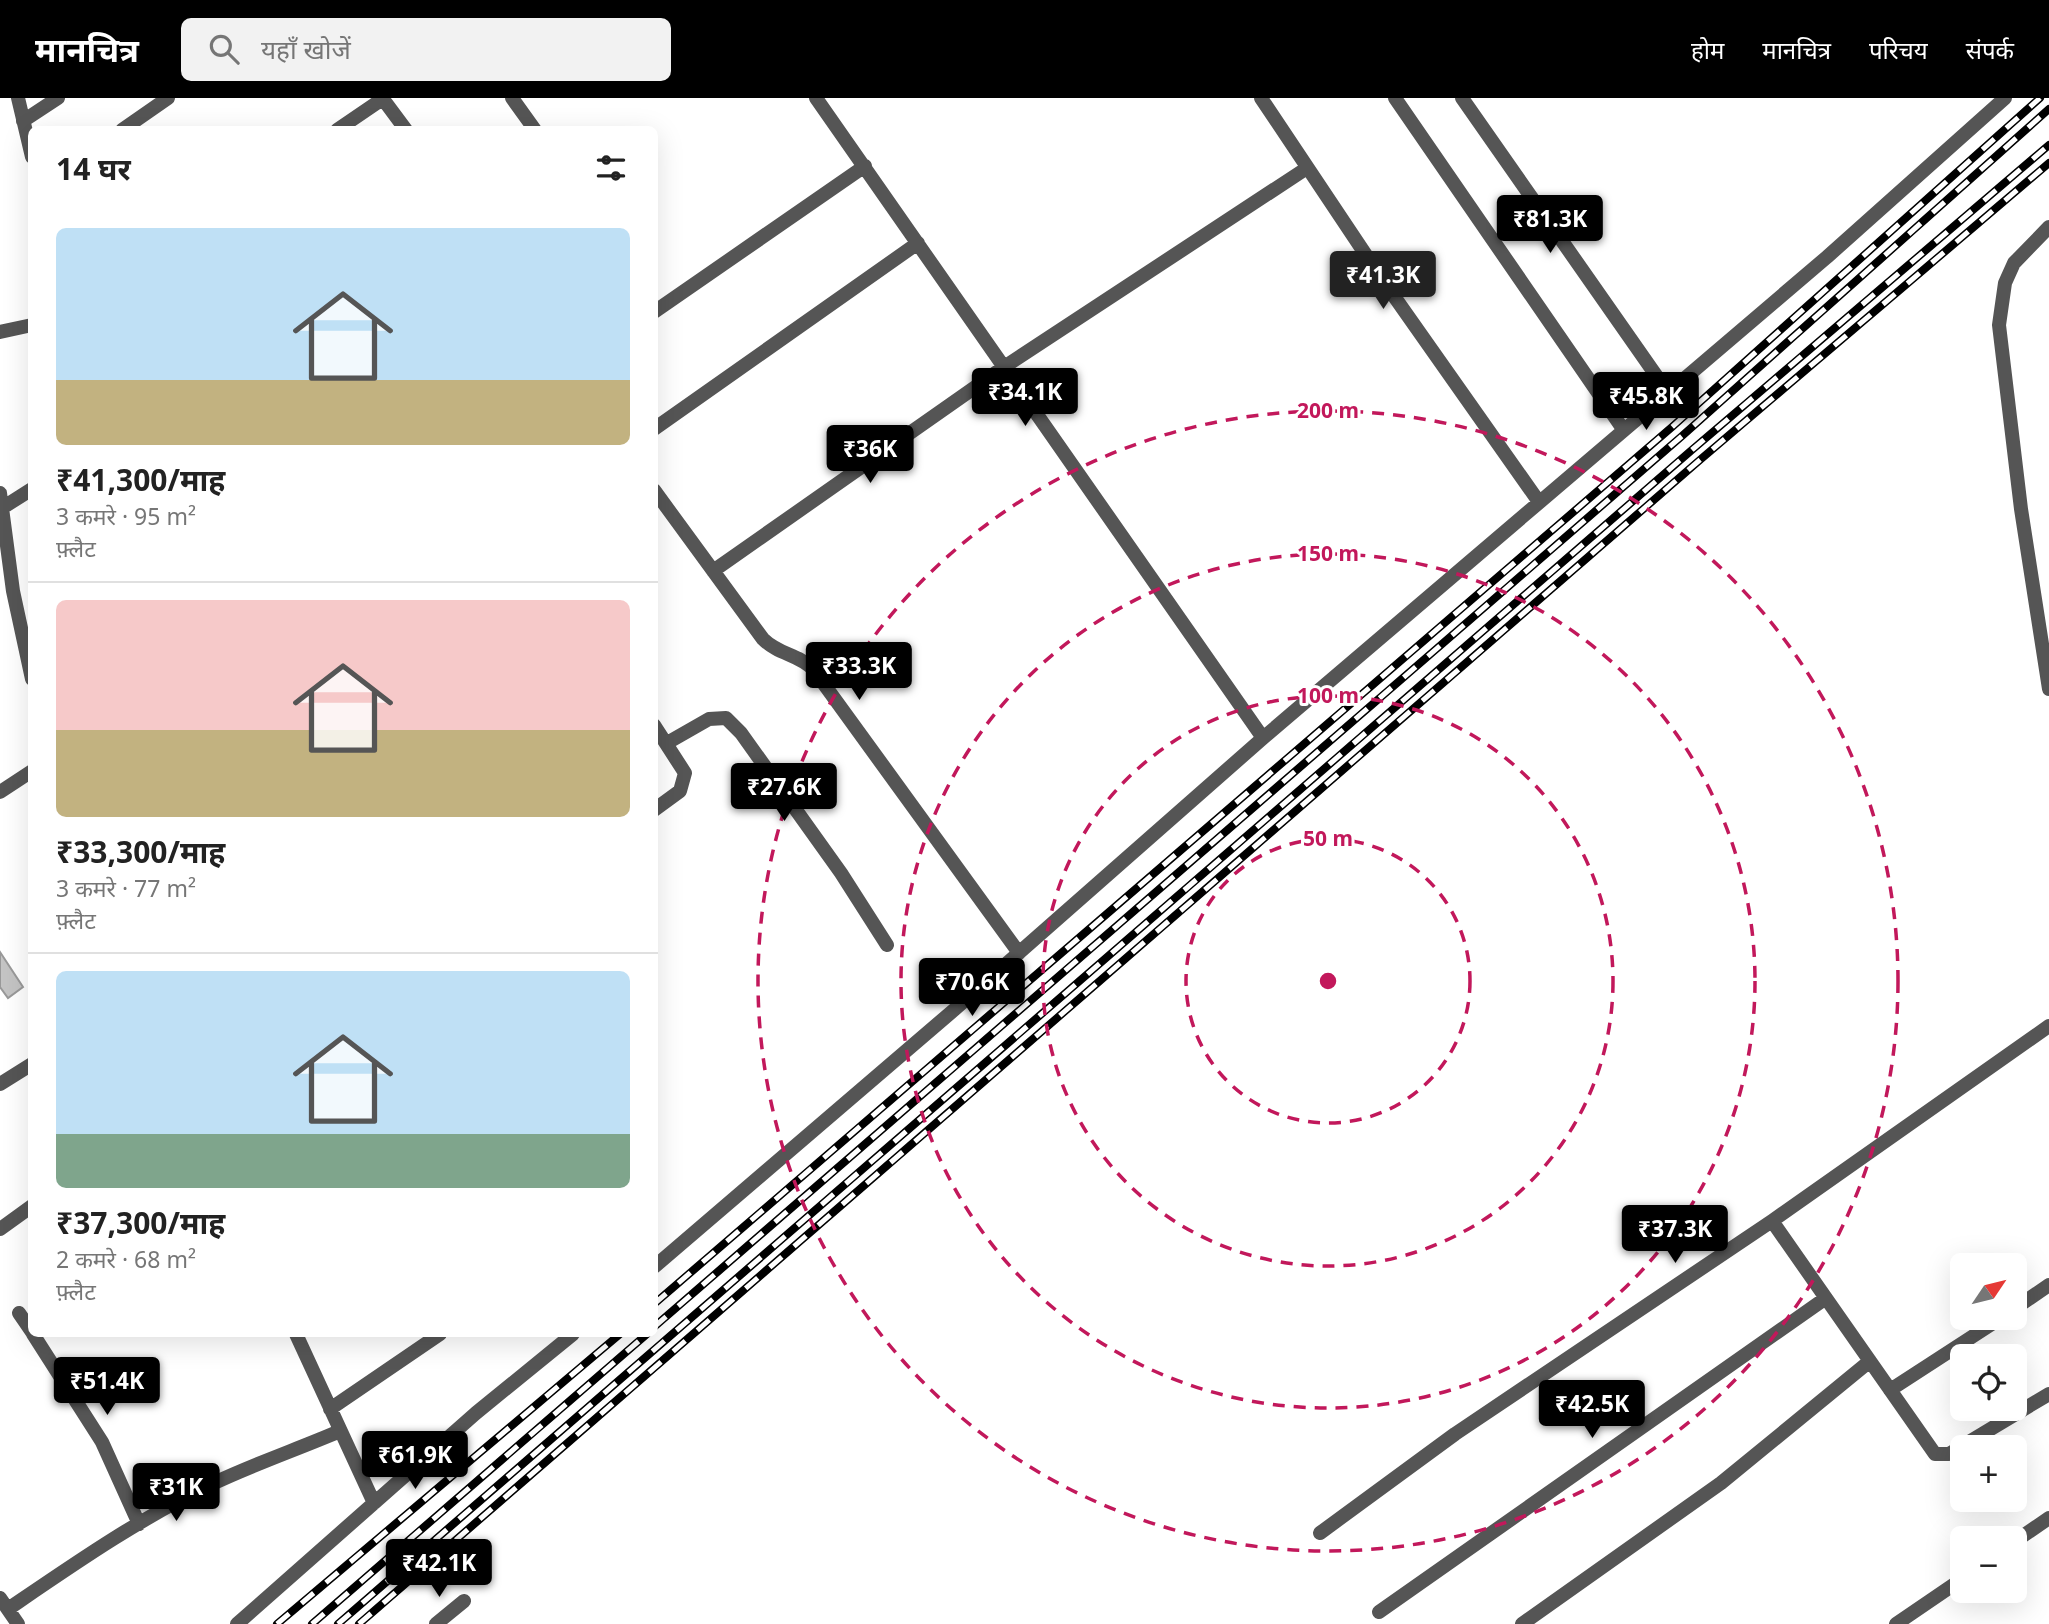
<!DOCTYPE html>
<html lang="hi">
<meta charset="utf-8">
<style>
:root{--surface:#fff;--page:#f2f2f2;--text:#222;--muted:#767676;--line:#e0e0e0;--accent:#000}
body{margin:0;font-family:"Noto Sans","Noto Sans Devanagari",sans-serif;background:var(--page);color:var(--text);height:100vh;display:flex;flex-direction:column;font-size:26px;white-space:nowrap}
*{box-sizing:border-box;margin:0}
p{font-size:23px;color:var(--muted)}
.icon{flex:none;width:38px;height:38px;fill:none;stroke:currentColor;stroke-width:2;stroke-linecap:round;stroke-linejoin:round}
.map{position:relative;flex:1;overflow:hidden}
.side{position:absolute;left:28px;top:28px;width:630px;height:1211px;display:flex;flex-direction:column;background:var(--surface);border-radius:10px;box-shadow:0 7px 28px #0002}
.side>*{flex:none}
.needle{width:46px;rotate:55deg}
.tools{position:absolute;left:1950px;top:1155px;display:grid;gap:14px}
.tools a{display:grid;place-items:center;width:77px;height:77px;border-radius:10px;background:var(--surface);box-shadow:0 7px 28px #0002;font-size:35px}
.price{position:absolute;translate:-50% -60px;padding:0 16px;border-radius:7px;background:var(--accent);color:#fff;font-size:23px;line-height:46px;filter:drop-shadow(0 2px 4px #0008)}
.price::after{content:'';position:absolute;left:50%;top:42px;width:21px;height:16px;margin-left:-10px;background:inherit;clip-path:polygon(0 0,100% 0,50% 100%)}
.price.on{background:#222;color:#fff}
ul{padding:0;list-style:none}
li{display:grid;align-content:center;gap:14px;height:371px;padding:0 28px}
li+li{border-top:2px solid var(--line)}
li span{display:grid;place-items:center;height:217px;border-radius:10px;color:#555}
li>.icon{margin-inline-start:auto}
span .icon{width:126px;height:126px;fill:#fffc;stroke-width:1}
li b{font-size:30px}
h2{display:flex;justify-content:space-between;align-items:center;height:84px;padding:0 28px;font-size:30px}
header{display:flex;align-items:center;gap:42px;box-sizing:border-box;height:98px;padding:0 35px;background:var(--accent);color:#fff}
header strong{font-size:33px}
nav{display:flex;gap:38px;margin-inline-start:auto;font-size:24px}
.search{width:490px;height:63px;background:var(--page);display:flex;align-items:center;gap:18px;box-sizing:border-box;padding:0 24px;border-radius:10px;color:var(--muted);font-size:26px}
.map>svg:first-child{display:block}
</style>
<header>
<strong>मानचित्र</strong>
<div class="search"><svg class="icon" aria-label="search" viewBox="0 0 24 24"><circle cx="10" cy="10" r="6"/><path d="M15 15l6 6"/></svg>यहाँ खोजें</div>
<nav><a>होम</a><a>मानचित्र</a><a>परिचय</a><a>संपर्क</a></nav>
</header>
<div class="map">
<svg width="2049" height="1526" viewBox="0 0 2049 1526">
<rect width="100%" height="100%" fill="#fff"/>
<!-- building -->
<path fill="#c4c4c4" stroke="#999" stroke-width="2" d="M0 854 23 889 8 900 0 889Z"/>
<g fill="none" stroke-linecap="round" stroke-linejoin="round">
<!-- street -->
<path stroke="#555" stroke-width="14" d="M18 0 32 59
M512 0 535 32
M816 0 1263 640
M1261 0 1384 184 1539 404
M1395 0 1623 331
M1462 0 1667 293
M383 1 406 32
M23 23 58 0
M122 32 168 0
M337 32 384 0
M2049 129 2014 165 2005 185 1999 227 2021 411 2049 591
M654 214 865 68
M0 234 32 227
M654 331 918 145
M654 392 763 541C779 557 798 556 813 571L1019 855
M0 395 13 493 32 581
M2 410 32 391
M713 473 1004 269 1307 70
M654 627 685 675 680 693 654 712
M667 645 709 621 726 620 741 635 841 775 887 847
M0 694 32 673
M0 986 32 966
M1772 1123 1935 1356H1949L2049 1296
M0 1131 32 1108
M654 1169 955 911 1263 640 1827 159 2005 0
M2014 1211 2049 1187
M19 1215 32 1234
M33 1236 102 1344 139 1426
M296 1236 374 1405
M1890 1292 2001 1220
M330 1311 440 1236
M1320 1435 1455 1336 1772 1123 2049 928
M2014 1444 2049 1420
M0 1500 18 1526
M8 1511C74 1466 140 1420 212 1386 254 1366 298 1351 340 1333
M1379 1514 1826 1200
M237 1526 476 1315 573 1236
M436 1526 464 1503
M1522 1526 1721 1385 1870 1263
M1896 1526 1962 1481"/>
<!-- rail casing -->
<g stroke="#000" stroke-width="8">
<path id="rail" d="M654 1206 1672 329 2040 0
M654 1229 1682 338 2049 11
M277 1526 620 1236
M312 1526 647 1236
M338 1526 1693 351 2049 47
M359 1526 1701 361 2049 65"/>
</g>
<!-- rail -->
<use href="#rail" stroke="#fff" stroke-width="5" stroke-dasharray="16" stroke-linecap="butt"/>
</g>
<!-- distance rings -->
<g fill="none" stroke="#c2185b" stroke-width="3.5" stroke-dasharray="12 9">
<circle cx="1328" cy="883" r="142"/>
<circle cx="1328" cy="883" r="285"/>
<circle cx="1328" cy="883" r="427"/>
<circle cx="1328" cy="883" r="570"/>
</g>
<circle cx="1328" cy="883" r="10" fill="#c2185b" stroke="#fff" stroke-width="3.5"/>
<g font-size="21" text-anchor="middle" font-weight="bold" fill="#c2185b" stroke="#fff" stroke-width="6" stroke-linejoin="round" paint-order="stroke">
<text x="1328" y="320">200 m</text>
<text x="1328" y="463">150 m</text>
<text x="1328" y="605">100 m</text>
<text x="1328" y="748">50 m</text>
</g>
</svg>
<div class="tools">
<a><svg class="needle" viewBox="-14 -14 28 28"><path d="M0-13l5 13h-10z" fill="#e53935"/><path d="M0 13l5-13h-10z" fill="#767676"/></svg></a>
<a><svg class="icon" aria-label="locate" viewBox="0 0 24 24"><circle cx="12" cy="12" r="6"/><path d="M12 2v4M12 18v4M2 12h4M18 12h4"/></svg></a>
<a>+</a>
<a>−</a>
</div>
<b class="price" style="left:1550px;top:157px">₹81.3K</b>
<b class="price on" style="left:1383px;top:213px">₹41.3K</b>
<b class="price" style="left:1025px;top:330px">₹34.1K</b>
<b class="price" style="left:1646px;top:334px">₹45.8K</b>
<b class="price" style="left:870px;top:387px">₹36K</b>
<b class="price" style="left:859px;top:604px">₹33.3K</b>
<b class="price" style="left:784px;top:725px">₹27.6K</b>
<b class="price" style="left:972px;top:920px">₹70.6K</b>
<b class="price" style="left:1675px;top:1167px">₹37.3K</b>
<b class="price" style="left:107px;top:1319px">₹51.4K</b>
<b class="price" style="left:1592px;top:1342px">₹42.5K</b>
<b class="price" style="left:415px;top:1393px">₹61.9K</b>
<b class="price" style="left:176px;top:1425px">₹31K</b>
<b class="price" style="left:439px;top:1501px">₹42.1K</b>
<section class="side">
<h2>14 घर<svg class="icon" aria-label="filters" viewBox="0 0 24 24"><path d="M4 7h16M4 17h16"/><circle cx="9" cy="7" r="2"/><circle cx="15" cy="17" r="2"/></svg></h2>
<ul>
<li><span style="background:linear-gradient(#bfe0f5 70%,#c2b280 0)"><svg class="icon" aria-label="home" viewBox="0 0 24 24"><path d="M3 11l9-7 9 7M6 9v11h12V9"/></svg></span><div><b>₹41,300/माह</b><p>3 कमरे · 95 m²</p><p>फ़्लैट</p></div></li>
<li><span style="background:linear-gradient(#f6c9c9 60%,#c2b280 0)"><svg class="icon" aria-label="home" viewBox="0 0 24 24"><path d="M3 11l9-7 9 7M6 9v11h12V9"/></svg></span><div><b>₹33,300/माह</b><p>3 कमरे · 77 m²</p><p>फ़्लैट</p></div></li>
<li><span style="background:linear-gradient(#bfe0f5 75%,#7fa58c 0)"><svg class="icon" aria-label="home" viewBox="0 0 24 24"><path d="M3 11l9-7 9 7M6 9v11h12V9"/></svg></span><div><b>₹37,300/माह</b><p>2 कमरे · 68 m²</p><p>फ़्लैट</p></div></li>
</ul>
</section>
</div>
